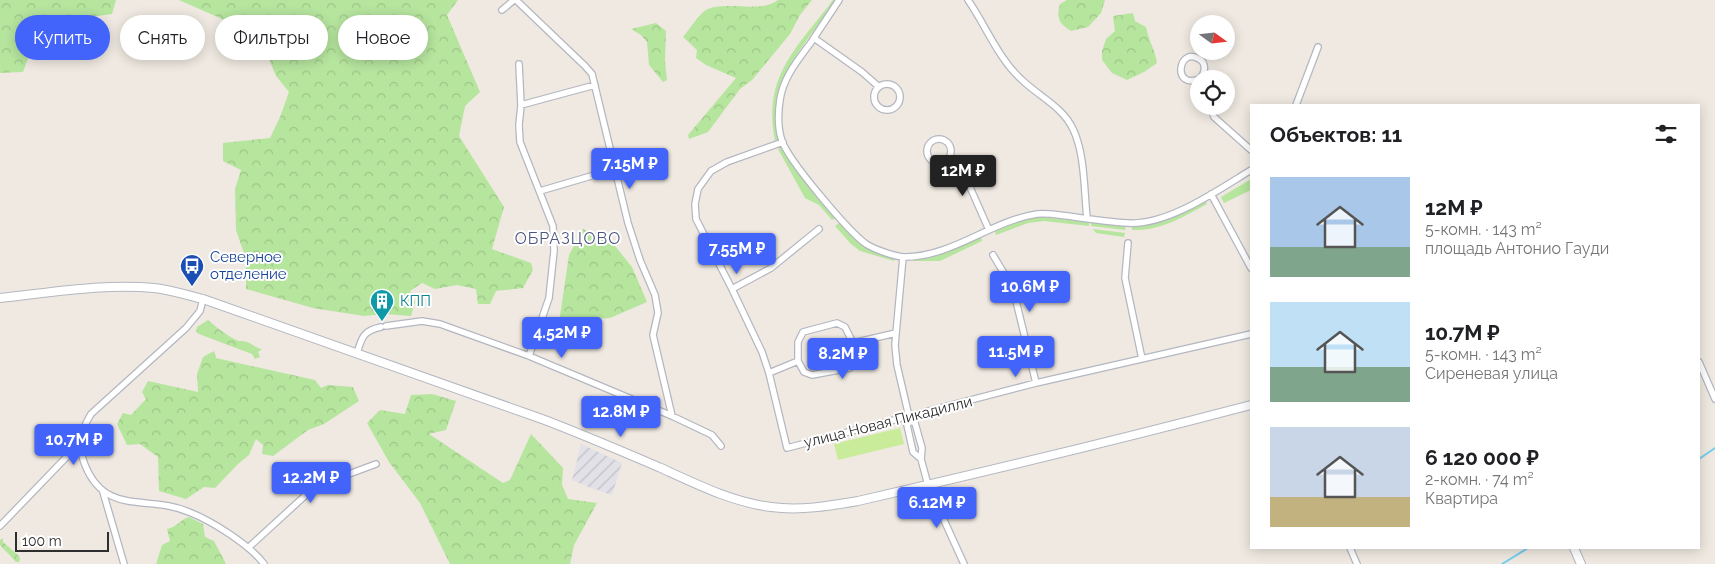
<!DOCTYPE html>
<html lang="ru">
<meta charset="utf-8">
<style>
:root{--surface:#fff;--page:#f2f2f2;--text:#202124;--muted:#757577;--accent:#4264fb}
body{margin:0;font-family:Raleway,sans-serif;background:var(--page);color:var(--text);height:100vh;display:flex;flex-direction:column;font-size:19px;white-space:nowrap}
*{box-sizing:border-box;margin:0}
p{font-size:16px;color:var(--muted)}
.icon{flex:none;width:28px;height:28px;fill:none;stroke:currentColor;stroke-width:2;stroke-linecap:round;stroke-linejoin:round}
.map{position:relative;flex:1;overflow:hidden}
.details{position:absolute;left:1250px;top:104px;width:450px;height:445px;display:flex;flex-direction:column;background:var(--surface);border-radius:0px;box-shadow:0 2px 12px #0003}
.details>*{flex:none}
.top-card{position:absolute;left:15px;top:15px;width:475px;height:45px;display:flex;gap:10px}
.needle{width:32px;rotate:105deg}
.buttons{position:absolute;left:1190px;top:15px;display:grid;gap:10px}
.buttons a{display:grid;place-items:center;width:45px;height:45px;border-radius:50%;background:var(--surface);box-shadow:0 2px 12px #0003;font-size:25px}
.scale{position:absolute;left:15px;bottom:12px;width:94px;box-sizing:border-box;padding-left:5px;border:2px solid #2e2e2e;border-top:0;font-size:14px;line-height:18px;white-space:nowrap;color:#2e2e2e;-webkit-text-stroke:4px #fff;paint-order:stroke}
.price{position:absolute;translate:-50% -42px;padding:0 11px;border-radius:5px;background:var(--accent);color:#fff;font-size:16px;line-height:32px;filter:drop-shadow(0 1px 2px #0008)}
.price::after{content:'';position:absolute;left:50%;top:30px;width:15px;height:11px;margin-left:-8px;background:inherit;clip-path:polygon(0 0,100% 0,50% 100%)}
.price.on{background:#222;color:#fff}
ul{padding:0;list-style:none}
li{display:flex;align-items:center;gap:15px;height:125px;padding:0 20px}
li span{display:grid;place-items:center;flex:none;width:140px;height:100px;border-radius:0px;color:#555}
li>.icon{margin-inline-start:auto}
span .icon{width:60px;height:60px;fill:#fffc;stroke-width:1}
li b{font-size:21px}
h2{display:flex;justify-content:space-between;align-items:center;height:60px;padding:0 20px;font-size:21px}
.pill{padding:0 18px;border-radius:22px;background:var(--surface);box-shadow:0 2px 12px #0003;font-size:18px;line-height:45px}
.pill.on{background:var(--accent);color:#fff}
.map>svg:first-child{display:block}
</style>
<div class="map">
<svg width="1715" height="564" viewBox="0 0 1715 564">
<defs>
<pattern id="industrial-furrows" width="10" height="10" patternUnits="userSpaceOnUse" patternTransform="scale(1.25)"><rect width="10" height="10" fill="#e3e1e8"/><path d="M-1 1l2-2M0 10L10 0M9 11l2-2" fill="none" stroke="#c3c1c7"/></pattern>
<pattern id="forest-crowns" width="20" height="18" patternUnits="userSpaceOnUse" patternTransform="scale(1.25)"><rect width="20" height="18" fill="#b6e59e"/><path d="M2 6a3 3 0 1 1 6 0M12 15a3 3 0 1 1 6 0" fill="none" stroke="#9dc588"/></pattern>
</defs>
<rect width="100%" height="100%" fill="#efe9e1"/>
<!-- industrial -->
<path fill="url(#industrial-furrows)" d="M581 444 622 463 612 495 591 488 572 480Z"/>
<!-- grass -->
<path fill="#b6e59e" d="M833 0H837C817 28 784 64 777 98 774 114 780 127 778 140L775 141C762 76 797 48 833 0Z
M781 148C787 151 788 159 792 164 805 183 821 200 836 218L832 220 819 205 805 198 778 149Z
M1251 179V190L1224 203 1221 197Z
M1206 201 1207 204C1183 217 1161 231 1132 230V226H1143L1160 222Z
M1041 217 1089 222V226L1044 221 1028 223 996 235 995 231 1023 220Z
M1091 222 1126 226 1125 230 1091 226Z
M839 223 862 244 895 257 894 261 860 251 851 244 835 226Z
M1093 229 1125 233 1124 237 1096 233Z
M981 237 982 241 940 261H913L914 259 938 255Z"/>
<!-- forest -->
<path fill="url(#forest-crowns)" d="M0 0H116L112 14 76 19 65 42 31 50 23 72 0 73Z
M179 0H458L447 15 480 92 465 106 459 136 504 207 492 249 531 263 533 270 523 288 496 291 490 304H478L476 289 457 285 435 289 422 283 410 291 415 302 411 316 385 314 364 316 313 308 246 289V259L236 230 235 189 241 170 223 161V143L270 138 280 117 289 92 276 76 264 47 222 19Z
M778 0H812L800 15 790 34 752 80 740 89 708 132 689 139 688 135 736 78 706 65 696 58 697 50 683 37C689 30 699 14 706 10 726 0 761 14 778 0Z
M1067 0H1105L1101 13 1088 27 1071 31C1059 23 1056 19 1060 4Z
M1133 13 1135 21 1146 27C1149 42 1155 49 1157 63L1144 72 1127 80 1112 73 1102 60V51L1106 39 1115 31 1113 16Z
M656 23 666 31 665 61 667 80 663 82 649 65 647 42 641 35 631 29Z
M583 229 611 241 632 267 647 302 610 318 592 319 569 329 553 325 560 316 569 255Z
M208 320C215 326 231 339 239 341 240 341 246 341 247 342 253 344 255 348 262 349L258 352 260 357 255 359 252 354 199 334 196 331 197 327Z
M214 351 216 358 315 380 321 388 328 385 353 387 359 401 324 424 308 430 273 456 262 454 263 445 256 439 249 455 238 464 215 488 204 487 186 499 159 491 158 457 140 444 127 445 117 424 123 413 131 415 146 399 142 392 148 381 198 392 197 374 203 357Z
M432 394 456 401 446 430 429 434 503 483 510 480 531 434 563 468 562 485 568 499 597 503 574 545 570 564H450L420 503 389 462 367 423 380 410 405 414 411 395Z
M189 517 203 524 205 537 214 541 226 564H156L162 545 170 541 167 529C177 527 180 520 189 517Z
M3 538V542L19 556 20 559 19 562H16L0 545V540Z"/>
<!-- pitch -->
<path fill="#c9ec9a" d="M900 428 904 444 838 460 834 444Z"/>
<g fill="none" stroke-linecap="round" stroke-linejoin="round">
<!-- stream -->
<path stroke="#75cff0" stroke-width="2" d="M1699 459 1715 448
M1502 564 1528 548"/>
<!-- street casing -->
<g stroke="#b4b7c1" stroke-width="8">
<path id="street" d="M516 0 585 66 592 74 628 223 640 260 655 295 658 313 653 335 672 416
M839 0C830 14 821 27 812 41 799 59 783 77 780 100 778 113 778 129 782 141 789 161 848 231 866 244 874 249 895 257 905 257 952 257 991 221 1037 214 1047 213 1058 215 1068 216 1088 219 1108 222 1128 223 1167 226 1218 190 1251 170
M968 0C986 26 998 58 1021 79 1038 96 1062 106 1073 129 1085 154 1084 190 1087 218
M502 10 514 0
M814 38 862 72 879 87
M519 64 521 105 519 125 520 142 553 226 554 251 549 298 529 356
M1199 79C1172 90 1178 46 1199 59 1207 63 1205 73 1200 79
M874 97a13 13 0 1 1 26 0a13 13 0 1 1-26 0Z
M521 105 595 85
M1296 105 1318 47
M1210 106 1214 117 1251 150
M927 151a12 12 0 1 1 24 0a12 12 0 1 1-24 0Z
M783 142 727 162 711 171 698 189 695 204 696 219 732 289 762 352 769 373 787 448 1036 383 1251 334
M948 159 969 185 989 230
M540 191 615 169
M1211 194 1251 268
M1128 243 1125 278 1142 359
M993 255 1011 285 1016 301 1036 383
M903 257 895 345 897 365 910 421
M732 289 771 268 819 229
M203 299 200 311 186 328 91 414C81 430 77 446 85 465 106 517 148 494 189 512 212 521 250 545 264 564
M386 326 422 321 440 324 529 356 672 416 712 435 721 446
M357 353C362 337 363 331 381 327
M798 361V342L803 332 837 323 845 327 853 343
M1699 362 1715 399
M769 373 798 361 804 372 812 375 850 368 856 358 853 343 896 333
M910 421 915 423 922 448 921 459 913 452 907 425Z
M921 459 928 485 964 564
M103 492 124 564
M0 526 80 443
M249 547 308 493 349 474 376 464
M1350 548 1357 564"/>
</g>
<!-- secondary casing -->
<g stroke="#b4b7c1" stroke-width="10">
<path id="secondary" d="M0 298C49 293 105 283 154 288 171 290 187 295 203 299L542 419C582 434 621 451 661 468 696 484 732 502 771 507 800 511 829 506 858 501 989 471 1121 439 1251 405
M1574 548 1581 564"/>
</g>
<!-- street -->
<use href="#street" stroke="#fff" stroke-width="5.5"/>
<!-- secondary -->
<use href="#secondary" stroke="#fff" stroke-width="8"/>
</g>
<!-- icons -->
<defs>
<g id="bus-pin" transform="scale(1.25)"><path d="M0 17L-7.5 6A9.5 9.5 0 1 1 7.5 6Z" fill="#1a4fb4" stroke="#fff"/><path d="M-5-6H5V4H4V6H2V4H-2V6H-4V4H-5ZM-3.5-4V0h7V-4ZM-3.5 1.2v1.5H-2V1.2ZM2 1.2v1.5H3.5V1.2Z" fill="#fff"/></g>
<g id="building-pin" transform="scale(1.25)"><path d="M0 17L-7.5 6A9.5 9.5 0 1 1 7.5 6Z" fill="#0f9aa8" stroke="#fff"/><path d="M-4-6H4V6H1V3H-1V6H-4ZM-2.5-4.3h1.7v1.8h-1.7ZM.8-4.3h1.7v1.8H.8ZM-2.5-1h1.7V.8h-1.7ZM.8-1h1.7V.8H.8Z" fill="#fff"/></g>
</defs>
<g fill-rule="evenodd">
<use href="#bus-pin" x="192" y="266"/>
<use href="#building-pin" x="382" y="301"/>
</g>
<g text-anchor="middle" stroke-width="4" stroke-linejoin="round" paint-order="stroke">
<!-- transit labels -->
<g font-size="15" fill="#164399" stroke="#fff" text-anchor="start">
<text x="210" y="262">Северное<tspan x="210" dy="17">отделение</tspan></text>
</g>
<!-- culture labels -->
<g font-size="15" fill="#0d838f" stroke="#fff" text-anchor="start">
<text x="400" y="306">КПП</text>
</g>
<!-- street labels -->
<g font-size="15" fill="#2e2e2e" stroke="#fff">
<text transform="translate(888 422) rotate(-14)" y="5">улица Новая Пикадилли</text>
</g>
<!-- neighbourhood labels -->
<g font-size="16" letter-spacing="1" fill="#4d5680" stroke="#fff">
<text x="568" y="244">ОБРАЗЦОВО</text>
</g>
</g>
</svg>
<div class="buttons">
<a><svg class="needle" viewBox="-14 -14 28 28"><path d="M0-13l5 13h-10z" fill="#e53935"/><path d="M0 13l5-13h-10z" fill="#757577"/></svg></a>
<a><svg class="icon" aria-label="locate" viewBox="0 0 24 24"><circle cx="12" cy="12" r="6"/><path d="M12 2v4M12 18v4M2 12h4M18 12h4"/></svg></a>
</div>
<div class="scale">100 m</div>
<b class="price" style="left:630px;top:190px">7.15M ₽</b>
<b class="price on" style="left:963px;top:197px">12M ₽</b>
<b class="price" style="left:737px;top:275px">7.55M ₽</b>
<b class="price" style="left:1030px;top:313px">10.6M ₽</b>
<b class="price" style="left:562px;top:359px">4.52M ₽</b>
<b class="price" style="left:1016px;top:378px">11.5M ₽</b>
<b class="price" style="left:843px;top:380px">8.2M ₽</b>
<b class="price" style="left:621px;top:438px">12.8M ₽</b>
<b class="price" style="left:74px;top:466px">10.7M ₽</b>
<b class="price" style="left:311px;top:504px">12.2M ₽</b>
<b class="price" style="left:937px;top:529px">6.12M ₽</b>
<div class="top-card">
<a class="pill on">Купить</a>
<a class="pill">Снять</a>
<a class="pill">Фильтры</a>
<a class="pill">Новое</a>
</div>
<section class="details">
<h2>Объектов: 11<svg class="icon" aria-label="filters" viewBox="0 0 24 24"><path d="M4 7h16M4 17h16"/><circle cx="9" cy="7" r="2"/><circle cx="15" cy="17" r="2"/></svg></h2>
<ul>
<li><span style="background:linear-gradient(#a9c7e8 70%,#7fa58c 0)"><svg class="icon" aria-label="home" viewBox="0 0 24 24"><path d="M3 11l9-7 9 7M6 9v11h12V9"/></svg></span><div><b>12M ₽</b><p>5-комн. · 143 m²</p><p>площадь Антонио Гауди</p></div></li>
<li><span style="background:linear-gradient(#bfe0f5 65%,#7fa58c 0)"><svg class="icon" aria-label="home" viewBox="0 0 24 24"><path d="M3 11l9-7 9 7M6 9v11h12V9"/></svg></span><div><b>10.7M ₽</b><p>5-комн. · 143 m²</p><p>Сиреневая улица</p></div></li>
<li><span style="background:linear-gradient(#c9d6e8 70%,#c2b280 0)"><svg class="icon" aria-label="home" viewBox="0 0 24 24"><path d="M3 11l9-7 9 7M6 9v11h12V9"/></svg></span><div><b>6 120 000 ₽</b><p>2-комн. · 74 m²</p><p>Квартира</p></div></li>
</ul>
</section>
</div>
